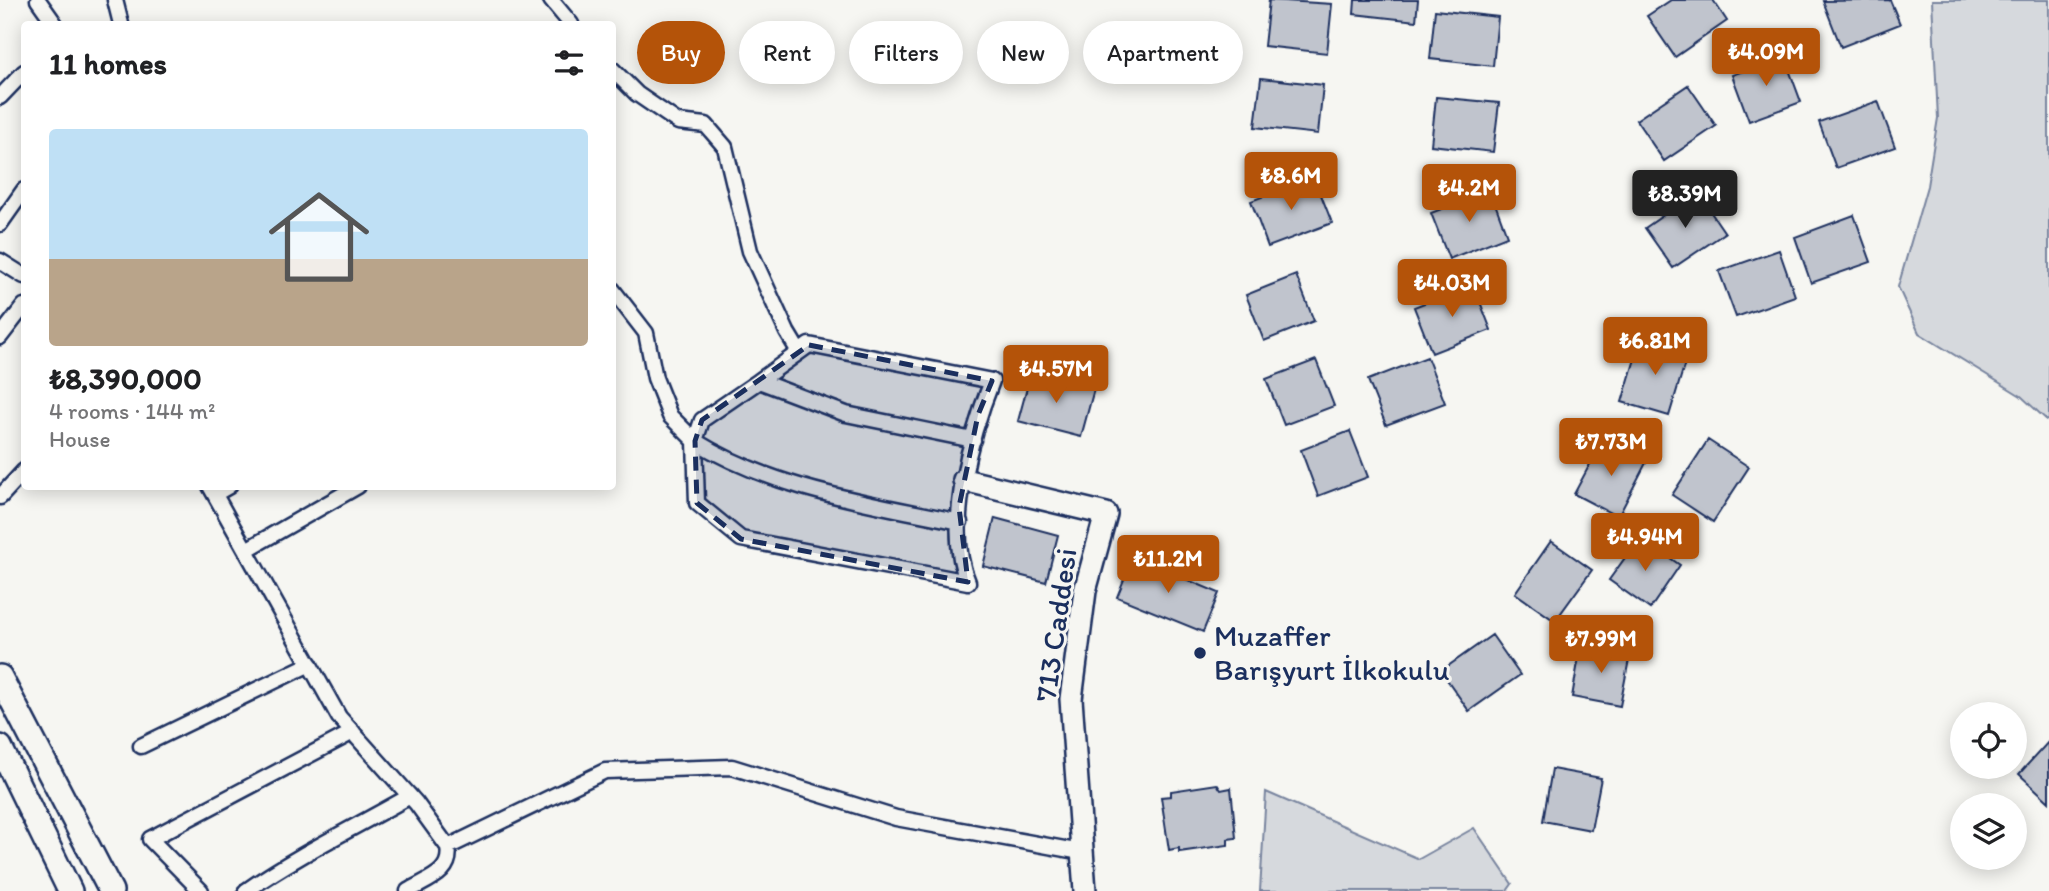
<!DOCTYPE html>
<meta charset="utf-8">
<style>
:root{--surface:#fff;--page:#f2f2f2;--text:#202124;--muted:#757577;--line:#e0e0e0;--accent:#b45309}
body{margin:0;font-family:Itim,sans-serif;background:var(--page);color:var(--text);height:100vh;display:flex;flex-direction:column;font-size:26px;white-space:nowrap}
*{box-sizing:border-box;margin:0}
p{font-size:23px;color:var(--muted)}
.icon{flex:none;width:38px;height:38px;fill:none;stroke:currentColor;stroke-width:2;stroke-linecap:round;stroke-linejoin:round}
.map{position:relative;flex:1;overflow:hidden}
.details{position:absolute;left:21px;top:21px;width:595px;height:469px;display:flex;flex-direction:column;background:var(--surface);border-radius:7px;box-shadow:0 4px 18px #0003}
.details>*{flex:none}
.hud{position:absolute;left:637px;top:21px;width:665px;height:63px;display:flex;gap:14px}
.controls{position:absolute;left:1950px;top:702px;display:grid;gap:14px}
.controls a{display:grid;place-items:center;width:77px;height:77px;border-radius:50%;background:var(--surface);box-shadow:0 4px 18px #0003;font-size:35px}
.price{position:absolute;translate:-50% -60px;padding:0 16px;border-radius:7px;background:var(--accent);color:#fff;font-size:23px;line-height:46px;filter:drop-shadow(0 2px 4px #0008)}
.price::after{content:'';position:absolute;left:50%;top:42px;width:21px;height:16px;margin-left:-10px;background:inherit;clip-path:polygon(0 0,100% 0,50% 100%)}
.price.current{background:#222;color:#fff}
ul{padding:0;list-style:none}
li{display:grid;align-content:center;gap:14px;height:371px;padding:0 28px}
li+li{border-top:2px solid var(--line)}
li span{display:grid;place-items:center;height:217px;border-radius:7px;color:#555}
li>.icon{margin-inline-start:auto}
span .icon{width:126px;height:126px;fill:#fffc;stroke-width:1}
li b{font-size:30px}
h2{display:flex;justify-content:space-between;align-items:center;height:84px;padding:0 28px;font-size:30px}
.chip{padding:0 24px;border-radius:32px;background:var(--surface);box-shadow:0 4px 18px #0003;font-size:24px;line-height:63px}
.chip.current{background:var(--accent);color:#fff}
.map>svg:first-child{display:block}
</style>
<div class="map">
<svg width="2049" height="891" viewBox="0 0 2049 891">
<rect width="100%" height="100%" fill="#f6f6f2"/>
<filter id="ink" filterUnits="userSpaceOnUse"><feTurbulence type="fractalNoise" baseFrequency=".0143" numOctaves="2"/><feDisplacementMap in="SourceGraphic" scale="14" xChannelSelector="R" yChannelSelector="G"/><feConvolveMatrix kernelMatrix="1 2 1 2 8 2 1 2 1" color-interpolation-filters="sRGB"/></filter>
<g filter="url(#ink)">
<!-- green -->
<path fill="#d6d9dd" stroke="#78849e" stroke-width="2" d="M1932 0H2049V422L2021 396 1919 333 1898 287 1927 186 1938 118Z
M1266 792 1419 859 1474 828 1512 884 1507 891H1260Z"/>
<!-- building -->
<path fill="#c0c4cd" stroke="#1b2f5e" stroke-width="2" d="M1269 0 1332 4 1327 53 1264 46Z
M1355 0H1418L1416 21 1354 14Z
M1671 0H1713L1727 21 1675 57 1647 16Z
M1890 0 1900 24 1841 47 1823 1Z
M1435 10 1498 17 1493 66 1430 59Z
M1784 56 1801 102 1749 121 1732 75Z
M1261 78 1323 85 1318 134 1255 127Z
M1688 85 1716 126 1664 161 1636 120Z
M1436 97 1499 103 1493 152 1431 145Z
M1878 101 1895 147 1836 168 1819 122Z
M1314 177 1332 223 1268 247 1251 201Z
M1490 190 1507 236 1449 259 1431 213Z
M1697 192 1725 233 1673 268 1645 228Z
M1854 215 1871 262 1811 283 1795 237Z
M1779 250 1795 296 1736 317 1719 271Z
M1296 275 1314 321 1264 341 1246 295Z
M1473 284 1491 330 1432 353 1414 307Z
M1641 339 1688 353 1669 416 1622 402Z
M1427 357 1445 403 1386 425 1368 380Z
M1316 360 1334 406 1284 425 1266 379Z
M1031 373 1094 389 1081 437 1018 421Z
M1350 431 1368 477 1318 496 1301 450Z
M1604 438 1647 461 1618 517 1574 494Z
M1708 440 1749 467 1713 522 1672 495Z
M995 518 1058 535 1046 582 983 566Z
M1640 537 1680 565 1650 609 1609 580Z
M1551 541 1592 570 1555 621 1515 593Z
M1133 557 1219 593 1203 632 1117 597Z
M1492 635 1520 675 1469 711 1441 671Z
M1581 645 1630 654 1620 706 1572 697Z
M2049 741V802L2019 774Z
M1552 769 1601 778 1591 830 1543 821Z
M1217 784 1221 790 1231 788 1236 838 1228 839V845L1179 852V848L1169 850 1161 797 1171 796V791Z"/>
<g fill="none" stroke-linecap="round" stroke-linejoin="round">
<!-- street casing -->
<g stroke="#1b2f5e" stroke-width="19">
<path id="street" d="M38 0 55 24
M115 0 121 24
M551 0 571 24
M612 69 637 94 678 122 706 125 725 147 750 251 787 332 799 352
M0 97 24 72
M0 224 24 190
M0 261 24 276
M612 289 646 333 655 378 670 416 695 441 702 420 759 381 846 414 973 440
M0 337 24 306
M759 381 809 345 992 381C971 433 944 529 968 582
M210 486 339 717 416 803 448 847 605 771 732 767 896 818 1081 852
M215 494 229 486
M0 497 24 471
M960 522C869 503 775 490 695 441L697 503 741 539 968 582
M246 550 358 486
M141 746 310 664
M201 891 150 839 353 732
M246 891C297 855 356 827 410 796
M408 891C428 879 453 873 448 847"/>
</g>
<!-- secondary casing -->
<g stroke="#1b2f5e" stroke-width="26">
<path id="secondary" d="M964 480 1106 514 1085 591 1071 699 1085 891"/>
</g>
<!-- primary casing -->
<g stroke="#1b2f5e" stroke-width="28">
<path id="primary" d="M0 677 111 891
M0 747 70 891"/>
</g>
<!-- street -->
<use href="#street" stroke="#f6f6f2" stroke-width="14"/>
<!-- secondary -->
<use href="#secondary" stroke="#f6f6f2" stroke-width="21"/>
<!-- primary -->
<use href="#primary" stroke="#f6f6f2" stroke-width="23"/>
</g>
</g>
<!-- marked area -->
<path fill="#1b2f5e" fill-opacity="0.2" stroke="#1b2f5e" stroke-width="5" stroke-dasharray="14 9" stroke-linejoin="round" d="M809 345 992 381 978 415 959 507 968 582 741 539 697 503 695 441 702 420Z"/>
<!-- markers -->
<circle fill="#1b2f5e" stroke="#f6f6f2" stroke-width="2.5" cx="1200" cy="653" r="7"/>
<g text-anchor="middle" stroke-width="6" stroke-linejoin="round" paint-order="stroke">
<!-- street labels -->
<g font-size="30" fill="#1b2f5e" stroke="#f6f6f2">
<text transform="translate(1056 625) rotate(-82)" y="10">713 Caddesi</text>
</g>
<!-- poi labels -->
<g font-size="30" fill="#1b2f5e" stroke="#f6f6f2" text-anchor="start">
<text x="1214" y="646">Muzaffer<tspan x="1214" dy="34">Barışyurt İlkokulu</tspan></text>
</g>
</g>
</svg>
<div class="controls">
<a><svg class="icon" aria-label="locate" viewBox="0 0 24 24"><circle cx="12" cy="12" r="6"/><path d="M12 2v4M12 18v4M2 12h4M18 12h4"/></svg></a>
<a><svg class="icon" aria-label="layers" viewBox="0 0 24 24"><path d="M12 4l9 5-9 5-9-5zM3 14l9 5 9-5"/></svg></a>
</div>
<b class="price" style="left:1766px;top:88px">₺4.09M</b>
<b class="price" style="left:1291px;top:212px">₺8.6M</b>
<b class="price" style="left:1469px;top:224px">₺4.2M</b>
<b class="price current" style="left:1685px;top:230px">₺8.39M</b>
<b class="price" style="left:1452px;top:319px">₺4.03M</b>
<b class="price" style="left:1655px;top:377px">₺6.81M</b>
<b class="price" style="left:1056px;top:405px">₺4.57M</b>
<b class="price" style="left:1611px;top:478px">₺7.73M</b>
<b class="price" style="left:1645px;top:573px">₺4.94M</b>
<b class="price" style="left:1168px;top:595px">₺11.2M</b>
<b class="price" style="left:1601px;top:675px">₺7.99M</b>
<div class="hud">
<a class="chip current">Buy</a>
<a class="chip">Rent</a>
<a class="chip">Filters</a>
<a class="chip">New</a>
<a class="chip">Apartment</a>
</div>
<section class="details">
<h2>11 homes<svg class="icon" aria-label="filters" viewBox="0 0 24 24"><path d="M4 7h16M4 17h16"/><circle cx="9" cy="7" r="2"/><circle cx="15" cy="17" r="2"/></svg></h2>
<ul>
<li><span style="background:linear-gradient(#bfe0f5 60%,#b9a48a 0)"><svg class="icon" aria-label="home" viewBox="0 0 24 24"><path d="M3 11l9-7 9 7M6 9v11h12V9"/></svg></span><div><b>₺8,390,000</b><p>4 rooms · 144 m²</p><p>House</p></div></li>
</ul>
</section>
</div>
